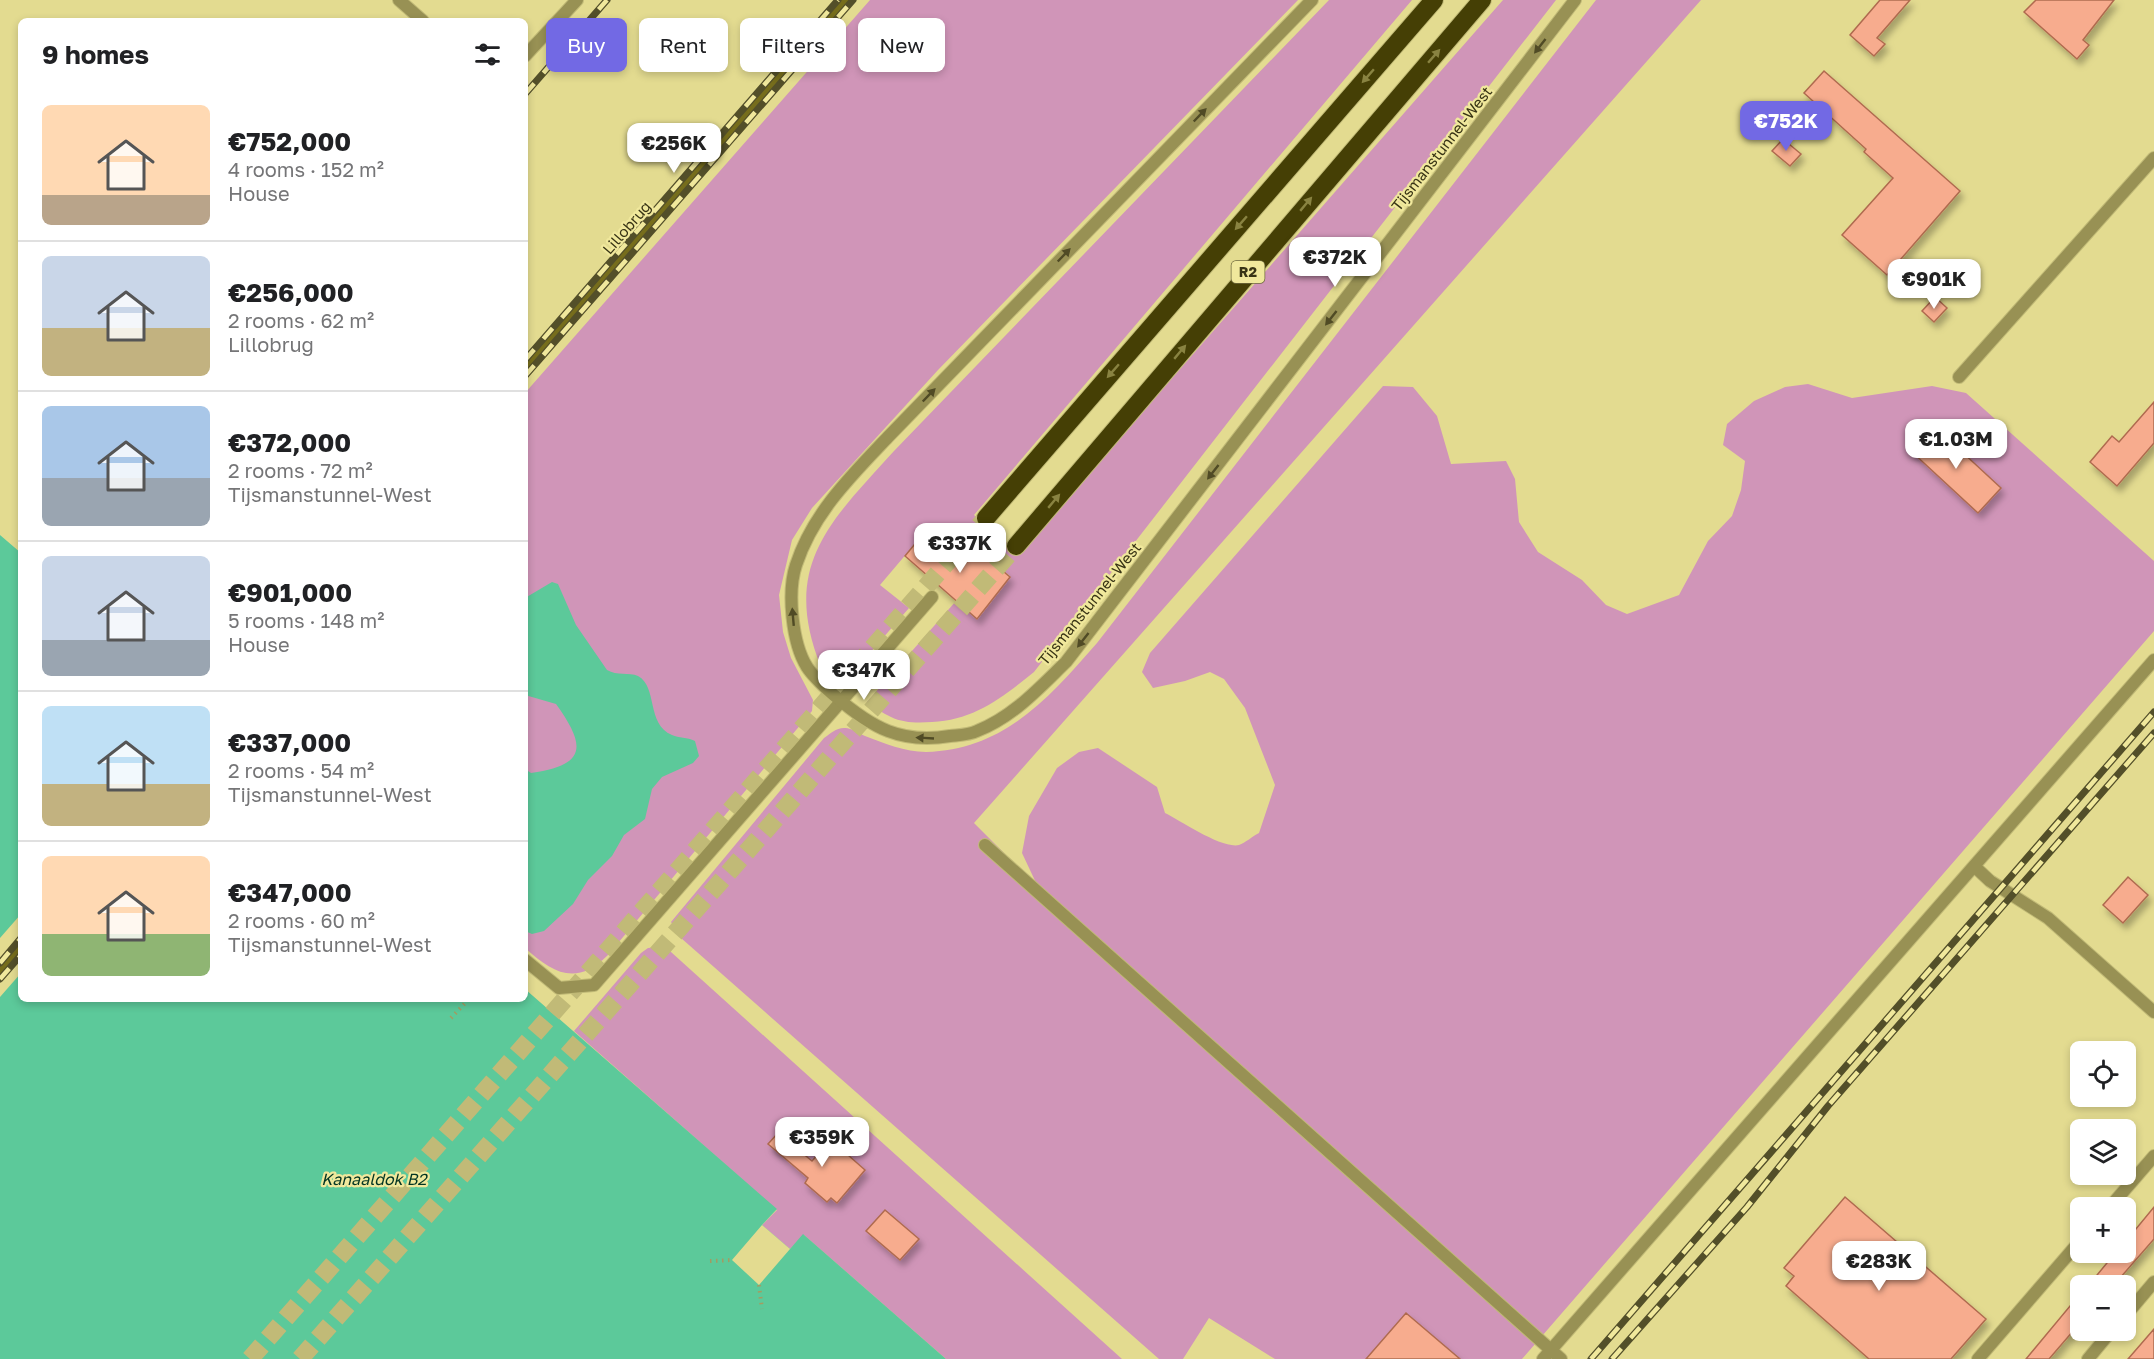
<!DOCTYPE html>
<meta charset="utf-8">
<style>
:root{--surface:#fff;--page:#f6f6f6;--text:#202124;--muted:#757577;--line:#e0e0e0;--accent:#7269e4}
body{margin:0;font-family:"Golos Text",sans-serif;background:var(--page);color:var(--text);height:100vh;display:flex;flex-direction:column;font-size:22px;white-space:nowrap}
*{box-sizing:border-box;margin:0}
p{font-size:20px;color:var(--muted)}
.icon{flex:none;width:33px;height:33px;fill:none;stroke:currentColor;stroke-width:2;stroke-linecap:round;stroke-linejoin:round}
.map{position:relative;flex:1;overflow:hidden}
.drawer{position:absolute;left:18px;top:18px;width:510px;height:984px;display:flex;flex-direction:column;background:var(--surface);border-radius:9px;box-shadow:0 3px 9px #0003}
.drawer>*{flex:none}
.banner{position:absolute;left:546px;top:18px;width:570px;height:54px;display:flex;gap:12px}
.buttons{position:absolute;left:2070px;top:1041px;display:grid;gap:12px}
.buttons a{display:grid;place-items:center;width:66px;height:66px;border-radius:9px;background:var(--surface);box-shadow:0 3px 9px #0003;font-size:30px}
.price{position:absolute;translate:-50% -51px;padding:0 14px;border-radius:12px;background:#fff;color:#222;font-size:20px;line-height:39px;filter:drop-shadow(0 2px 3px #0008)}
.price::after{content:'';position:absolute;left:50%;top:36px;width:18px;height:14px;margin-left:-9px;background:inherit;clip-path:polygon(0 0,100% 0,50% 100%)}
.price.selected{background:var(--accent);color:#fff}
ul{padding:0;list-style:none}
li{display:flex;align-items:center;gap:18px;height:150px;padding:0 24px}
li+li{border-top:2px solid var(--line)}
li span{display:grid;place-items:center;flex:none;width:168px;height:120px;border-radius:9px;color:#555}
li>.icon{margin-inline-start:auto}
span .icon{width:72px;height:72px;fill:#fffc;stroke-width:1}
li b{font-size:26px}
h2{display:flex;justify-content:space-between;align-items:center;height:72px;padding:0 24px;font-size:26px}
.pill{padding:0 21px;border-radius:9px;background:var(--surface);box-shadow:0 3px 9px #0003;font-size:21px;line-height:54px}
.pill.selected{background:var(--accent);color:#fff}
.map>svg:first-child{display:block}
</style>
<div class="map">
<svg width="2154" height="1359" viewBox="0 0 2154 1359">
<defs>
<filter id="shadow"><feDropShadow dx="3.5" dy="6" stdDeviation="3" flood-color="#0004"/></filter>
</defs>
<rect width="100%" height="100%" fill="#e3db90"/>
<!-- green -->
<path fill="#d095b8" d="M870 0H1298L938 370 812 508 792 540 779 595 783 632 791 658 813 700 812 711 608 955C576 987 553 973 525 948V393Z
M1329 0H1412L974 515 1019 553 1503 0H1556L1034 672C1002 698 974 720 932 722 918 723 903 723 891 717 882 713 875 707 867 702L956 601 977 619 1010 576 977 549 967 559 939 535 929 547 919 539 880 585 909 608 855 670C842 676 832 676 821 667 780 565 831 521 894 451Z
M1596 0H1701L974 823 1038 887 1022 853 1029 816 1057 768 1079 752 1098 748 1157 787 1165 813C1181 821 1222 849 1239 845 1245 843 1253 836 1259 833L1275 785 1245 708 1224 679 1210 672 1185 681 1153 688 1142 672 1150 653 1383 386 1413 387 1437 416 1451 464 1506 461 1515 479 1519 522 1538 552 1582 580 1606 605 1627 614 1679 595 1708 541 1732 516 1741 490 1745 461 1723 445 1727 424 1754 401 1785 387 1808 384 1852 398 1932 386 1966 393 2154 561V631L1522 1359H1275L1209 1318 1183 1359H1159L681 938 671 922 824 738C830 734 836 728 844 728 850 727 859 733 865 736 884 743 905 752 926 752 1004 750 1049 698 1097 643Z
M659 947 671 952 1122 1359H946L804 1235 790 1249 762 1225 777 1210 574 1031 641 953 648 948Z"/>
<!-- water -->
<path fill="#5cc99a" d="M0 535 21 553V999H525V989L777 1209 762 1225 790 1249 803 1234 946 1359H0Z
M552 582 558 584 576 625 607 670C617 676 629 672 638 676 658 687 646 724 672 735 679 738 687 737 695 741L699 756 693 763 662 777 652 789 645 819 624 835 612 856 588 880 573 904 544 931 532 934 525 931V769L531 773C586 765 587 747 556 704L525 695V598Z"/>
<!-- pier -->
<path fill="#e3db90" d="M21 914V973L0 997V938Z
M762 1225 790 1249 759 1285 732 1260Z"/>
<!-- building -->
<path fill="#f7ac8e" stroke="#af6b4f" stroke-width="1.5" filter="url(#shadow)" d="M1880 0H1910L1877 38 1885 44 1874 56 1850 35Z
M2036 0H2114L2083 40 2089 45 2077 59 2024 12Z
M1824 71 1960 191 1887 275 1842 235 1893 178 1864 152 1866 149 1804 93Z
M1783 139 1801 154 1790 166 1772 151Z
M1935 297 1947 308 1934 322 1922 311Z
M2154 402V443L2117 486 2090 462 2112 436 2119 442Z
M1934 426 2001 488 1978 513 1911 451Z
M939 535 967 559 977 549 1010 577 977 619 905 556 919 539 929 547Z
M2128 877 2148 895 2123 923 2103 905Z
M778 1133 812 1161 831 1140 865 1170 837 1203 831 1198 827 1202 805 1183 808 1178 768 1144Z
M1845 1197 1986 1319 1951 1359H1869L1786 1286 1794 1276 1784 1268Z
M2154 1207V1239L2113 1286H2088L2116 1252H2126V1241Z
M885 1210 919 1239 900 1260 866 1231Z
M2080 1294V1323L2049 1359H2026Z
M1406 1313 1460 1359H1366Z
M2154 1329V1359H2128Z"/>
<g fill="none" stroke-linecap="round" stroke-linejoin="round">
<!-- highway-tunnel -->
<path stroke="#c1ba77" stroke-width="18" stroke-dasharray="18 9" stroke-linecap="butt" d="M250 1359 986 518
M300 1359 1016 546"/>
<!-- lane casing -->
<g stroke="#c1ba77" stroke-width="14">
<path id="lane" d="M399 0 423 21
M525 56 577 0
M1959 377 2154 158
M985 845 1561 1359
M1974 866 1990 881 2048 918 2154 1012
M525 960 559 988 594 985 932 597
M2109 1208 2154 1156
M2126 1315 2154 1282
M1543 1359 2154 660
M1978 1359 2080 1241
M2088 1359 2112 1330"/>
</g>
<!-- street casing -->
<g stroke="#c1ba77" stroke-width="14">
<path id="street" d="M1312 0 888 437C851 476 813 513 796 565 787 592 792 643 807 667 814 678 826 688 835 696 872 728 901 744 950 736 959 735 969 735 977 731 1013 717 1039 688 1066 662L1575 0"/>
</g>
<!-- secondary casing -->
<g stroke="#c1ba77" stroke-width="14">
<path id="secondary" d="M525 368 846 0
M0 971 21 947"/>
</g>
<!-- highway casing -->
<g stroke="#c1ba77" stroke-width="20">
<path id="highway" d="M986 518 1434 0
M1016 546 1482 0"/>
</g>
<!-- path -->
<path stroke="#a39c62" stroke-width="4" stroke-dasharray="1.5 4.5" stroke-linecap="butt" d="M451 1018 469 999
M710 1261 732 1260
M759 1285 762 1309"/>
<!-- lane -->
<use href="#lane" stroke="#989154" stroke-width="12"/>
<!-- street -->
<use href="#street" stroke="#989154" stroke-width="12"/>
<!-- secondary -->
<use href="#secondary" stroke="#766d1c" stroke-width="12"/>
<!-- highway -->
<use href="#highway" stroke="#453f05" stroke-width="18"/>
<!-- rail casing -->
<g stroke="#534f29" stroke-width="7">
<path id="rail" d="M525 94 607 0
M525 360 838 0
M525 376 853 0
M0 963 21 938
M0 979 21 955
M1591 1359 2154 712
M1612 1359 1747 1207 1828 1106 2154 733"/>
</g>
<!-- rail -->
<use href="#rail" stroke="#f0e89c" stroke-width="4.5" stroke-dasharray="14" stroke-linecap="butt"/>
</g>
<!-- one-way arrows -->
<defs><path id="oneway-solid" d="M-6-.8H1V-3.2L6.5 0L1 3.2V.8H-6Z" transform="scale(1.5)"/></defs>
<g fill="#504b25">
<use href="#oneway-solid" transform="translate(1540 46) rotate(128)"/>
<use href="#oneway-solid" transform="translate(1200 115) rotate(-46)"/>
<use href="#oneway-solid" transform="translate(1064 255) rotate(-46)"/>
<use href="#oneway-solid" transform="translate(1331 318) rotate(128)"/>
<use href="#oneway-solid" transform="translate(929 395) rotate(-46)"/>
<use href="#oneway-solid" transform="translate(1213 472) rotate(128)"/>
<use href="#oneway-solid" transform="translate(793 617) rotate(-95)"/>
<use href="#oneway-solid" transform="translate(1083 640) rotate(128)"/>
<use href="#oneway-solid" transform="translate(925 738) rotate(-177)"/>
</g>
<g fill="#898341">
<use href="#oneway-solid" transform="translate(1434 56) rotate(-49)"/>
<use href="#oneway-solid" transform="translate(1368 76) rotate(131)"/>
<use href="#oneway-solid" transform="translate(1306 204) rotate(-50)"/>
<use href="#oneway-solid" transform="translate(1241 223) rotate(131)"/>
<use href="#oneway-solid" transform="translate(1180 352) rotate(-50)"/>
<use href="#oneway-solid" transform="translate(1113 371) rotate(131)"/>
<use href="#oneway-solid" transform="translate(1054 501) rotate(-50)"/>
</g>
<g text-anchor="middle" stroke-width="4.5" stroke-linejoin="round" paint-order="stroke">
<!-- shield labels -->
<rect fill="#f0e89c" stroke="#6f6a3e" stroke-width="1.5" x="1231.5" y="261" width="33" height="22" rx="4.5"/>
<g font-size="14" font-weight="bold" fill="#383415">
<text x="1248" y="277">R2</text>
</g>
<!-- street labels -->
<g font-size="15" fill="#383415" stroke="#f0e89c">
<text transform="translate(1442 149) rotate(-52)" y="5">Tijsmanstunnel-West</text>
<text transform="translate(627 228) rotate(-49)" y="5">Lillobrug</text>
<text transform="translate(1090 604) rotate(-51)" y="5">Tijsmanstunnel-West</text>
</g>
<!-- water labels -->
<g font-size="16" font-style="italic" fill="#033523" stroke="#f0e89c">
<text x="374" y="1185">Kanaaldok B2</text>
</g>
</g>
</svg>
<div class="buttons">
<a><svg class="icon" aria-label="locate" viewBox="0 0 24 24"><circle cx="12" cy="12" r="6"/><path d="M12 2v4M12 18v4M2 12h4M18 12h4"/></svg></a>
<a><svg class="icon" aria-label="layers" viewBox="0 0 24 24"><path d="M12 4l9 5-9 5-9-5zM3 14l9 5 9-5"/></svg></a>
<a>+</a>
<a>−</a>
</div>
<b class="price selected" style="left:1786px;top:152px">€752K</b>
<b class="price" style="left:674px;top:174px">€256K</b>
<b class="price" style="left:1335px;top:288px">€372K</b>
<b class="price" style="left:1934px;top:310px">€901K</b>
<b class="price" style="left:1956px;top:470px">€1.03M</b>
<b class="price" style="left:960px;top:574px">€337K</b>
<b class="price" style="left:864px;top:701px">€347K</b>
<b class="price" style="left:822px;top:1168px">€359K</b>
<b class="price" style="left:1879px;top:1292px">€283K</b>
<div class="banner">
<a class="pill selected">Buy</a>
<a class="pill">Rent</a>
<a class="pill">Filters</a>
<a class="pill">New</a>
</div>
<section class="drawer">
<h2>9 homes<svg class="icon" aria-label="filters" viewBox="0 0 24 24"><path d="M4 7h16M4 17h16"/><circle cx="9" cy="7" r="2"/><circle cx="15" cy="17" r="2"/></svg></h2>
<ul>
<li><span style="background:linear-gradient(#ffd9b3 75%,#b9a48a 0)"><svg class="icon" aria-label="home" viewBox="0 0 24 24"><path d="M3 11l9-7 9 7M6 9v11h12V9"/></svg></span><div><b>€752,000</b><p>4 rooms · 152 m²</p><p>House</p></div></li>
<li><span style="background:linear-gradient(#c9d6e8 60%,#c2b280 0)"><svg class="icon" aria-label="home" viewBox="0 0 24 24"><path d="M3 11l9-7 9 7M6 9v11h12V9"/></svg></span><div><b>€256,000</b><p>2 rooms · 62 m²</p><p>Lillobrug</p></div></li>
<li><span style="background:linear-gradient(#a9c7e8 60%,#9aa5b1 0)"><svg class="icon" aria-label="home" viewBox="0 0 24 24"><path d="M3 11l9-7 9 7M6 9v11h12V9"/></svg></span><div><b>€372,000</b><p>2 rooms · 72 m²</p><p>Tijsmanstunnel-West</p></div></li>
<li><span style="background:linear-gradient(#c9d6e8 70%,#9aa5b1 0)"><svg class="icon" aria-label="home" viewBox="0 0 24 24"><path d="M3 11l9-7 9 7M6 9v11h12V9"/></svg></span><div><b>€901,000</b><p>5 rooms · 148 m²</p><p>House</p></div></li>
<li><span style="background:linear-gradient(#bfe0f5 65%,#c2b280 0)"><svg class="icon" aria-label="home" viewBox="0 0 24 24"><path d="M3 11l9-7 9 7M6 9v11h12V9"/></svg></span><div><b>€337,000</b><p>2 rooms · 54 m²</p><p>Tijsmanstunnel-West</p></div></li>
<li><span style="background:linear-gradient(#ffd9b3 65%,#8fb573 0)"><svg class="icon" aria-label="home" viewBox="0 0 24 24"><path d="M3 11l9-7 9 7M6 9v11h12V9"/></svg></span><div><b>€347,000</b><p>2 rooms · 60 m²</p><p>Tijsmanstunnel-West</p></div></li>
</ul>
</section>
</div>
